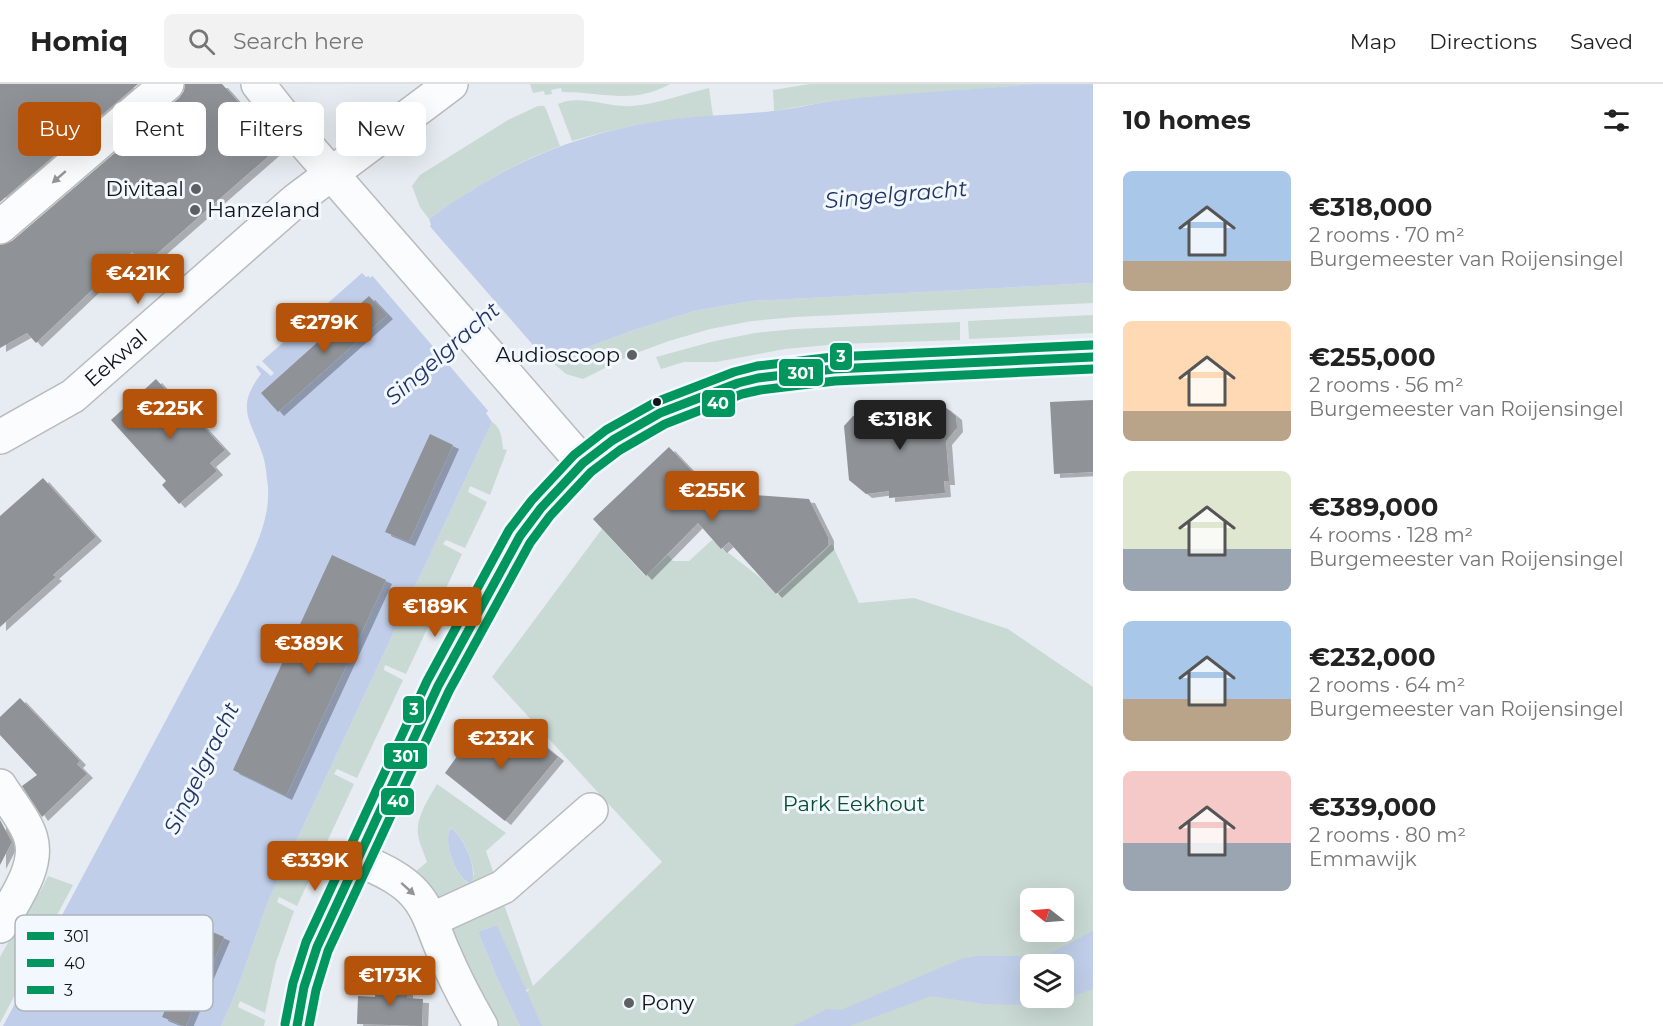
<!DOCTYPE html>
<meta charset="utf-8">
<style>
:root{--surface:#fff;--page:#f2f2f2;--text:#222;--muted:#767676;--line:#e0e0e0;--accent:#b45309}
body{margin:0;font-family:Montserrat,sans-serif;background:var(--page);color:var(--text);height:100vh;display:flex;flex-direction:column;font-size:22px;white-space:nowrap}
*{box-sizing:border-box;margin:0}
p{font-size:20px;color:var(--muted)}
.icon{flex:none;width:33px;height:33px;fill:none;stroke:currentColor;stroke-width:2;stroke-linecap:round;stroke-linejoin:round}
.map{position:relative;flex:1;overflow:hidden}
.side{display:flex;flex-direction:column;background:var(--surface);width:570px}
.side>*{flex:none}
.banner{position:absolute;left:18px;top:18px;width:570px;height:54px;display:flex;gap:12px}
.needle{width:39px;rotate:287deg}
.tools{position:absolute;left:1020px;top:804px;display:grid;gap:12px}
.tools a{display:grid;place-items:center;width:54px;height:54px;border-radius:9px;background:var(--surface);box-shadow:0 6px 24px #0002;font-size:30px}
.price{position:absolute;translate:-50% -51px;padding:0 14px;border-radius:6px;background:var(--accent);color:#fff;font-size:20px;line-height:39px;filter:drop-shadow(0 2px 3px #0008)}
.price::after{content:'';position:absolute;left:50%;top:36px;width:18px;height:14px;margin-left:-9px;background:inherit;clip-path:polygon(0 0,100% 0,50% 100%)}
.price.selected{background:#222;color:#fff}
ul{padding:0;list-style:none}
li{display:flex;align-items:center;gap:18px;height:150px;padding:0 30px}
li span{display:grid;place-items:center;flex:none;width:168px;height:120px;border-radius:9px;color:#555}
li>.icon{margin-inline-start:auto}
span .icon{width:72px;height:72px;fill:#fffc;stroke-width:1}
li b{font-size:26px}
h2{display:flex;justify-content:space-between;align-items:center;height:72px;padding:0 30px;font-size:26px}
.chip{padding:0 21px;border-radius:9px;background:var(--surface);box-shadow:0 6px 24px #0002;font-size:21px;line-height:54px}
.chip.selected{background:var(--accent);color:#fff}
header{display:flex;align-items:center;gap:36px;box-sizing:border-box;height:84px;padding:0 30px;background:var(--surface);border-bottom:2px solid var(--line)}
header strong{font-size:28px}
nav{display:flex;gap:33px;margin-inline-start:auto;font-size:21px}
.search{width:420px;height:54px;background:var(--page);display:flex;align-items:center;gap:15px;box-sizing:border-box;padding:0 21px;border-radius:9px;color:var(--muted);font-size:22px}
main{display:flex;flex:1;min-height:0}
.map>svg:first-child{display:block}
</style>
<header>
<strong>Homiq</strong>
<div class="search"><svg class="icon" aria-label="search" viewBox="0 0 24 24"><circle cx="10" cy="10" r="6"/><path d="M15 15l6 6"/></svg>Search here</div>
<nav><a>Map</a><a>Directions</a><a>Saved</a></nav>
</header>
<main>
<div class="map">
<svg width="1093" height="942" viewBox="0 0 1093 942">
<defs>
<filter id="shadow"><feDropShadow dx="6" dy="4" stdDeviation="0" flood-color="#0004"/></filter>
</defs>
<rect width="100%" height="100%" fill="#e6ecf1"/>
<!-- green -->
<path fill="#c9d9d3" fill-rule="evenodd" d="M530 0H670C632 21 603 8 562 8L561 4 551 6 552 10 545 11 544 7 533 9Z
M810 0H1035L831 17 774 27 773 6Z
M709 4 713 32C663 35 620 43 572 57L558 20C581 10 608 24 632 22 657 20 684 10 709 4Z
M538 22H544L546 25 560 62C510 81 472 104 429 135L420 123 412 102 420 91 508 36Z
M1093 199V219L795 233 752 237 710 245 669 257 639 268 630 267 625 274 583 295 566 290 553 279V276L631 247 694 227 751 217Z
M1093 231V249L969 255 968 237Z
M960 238V256L838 260 785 265 716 278H684L661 285 656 273 715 257 755 249 795 245Z
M492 338C501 343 502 355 503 365L507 366 490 411 470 402 468 408 487 418 465 464 446 456 443 460 462 470 406 590 385 581 384 586 403 596 357 694 337 685 334 690 354 700 297 822 279 813 277 818 294 827 276 878 265 929 240 917 238 923 265 936 264 942H221C241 901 253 856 270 813Z
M602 445 645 492 668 471 673 477H689L712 456 762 495 777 511 832 460 859 519 914 514 1008 545 1093 603V942H531L518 919 530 904 525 907 497 841 478 848 498 896 520 942H490L451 856 452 841 502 815 533 902 662 778 492 593ZM1030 814H1064V848H1030ZM1030 880H1064V914H1030Z
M437 700 506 749 486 767 496 796 443 814 432 812 415 788 427 778C424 769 419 759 418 750 416 733 429 714 437 700ZM450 744H452C464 755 472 773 474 790L468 799C454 789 444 761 450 744Z
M48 792 73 801 0 939V873L9 857 5 854 41 806Z"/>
<!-- water -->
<path fill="#c0cee9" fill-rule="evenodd" d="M1035 0H1093V199L751 217 694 227 631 247 553 276 548 273 486 329 492 338 270 813C253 856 241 901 221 942H3L238 501C252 470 270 439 268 404 267 394 266 381 263 372 252 337 234 325 261 290L256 283 258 281 271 292 274 289 262 277 362 189 366 193 369 192 370 194 431 141 429 135C507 78 578 48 674 35 707 31 740 31 773 27 793 25 812 20 832 17 899 9 968 6 1035 0Z
M451 744C463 752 480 787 470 799 455 794 442 755 451 744Z
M497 841 542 942H520L498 896 478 848Z
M1093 847V905L1070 913 1027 921 985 920 931 912 850 942H793L827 925 841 926 961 875 978 872H1045ZM1064 880V914H1030V880Z"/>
<!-- pier -->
<path fill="#e6ecf1" d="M427 139 547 277 490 329 370 189Z"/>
<!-- building -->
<path fill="#8f9397" filter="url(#shadow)" d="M0 0H138L0 118Z
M185 0H222L279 63 144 181 132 168 36 259 27 249 0 264V161L12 157 179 14 184 7Z
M369 212 387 231 278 328 261 309Z
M156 295 190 333 192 330 225 366 210 379 217 387 179 420 162 401 166 397 111 336Z
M1093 316V388L1054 390 1050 318Z
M914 322 915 325 944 322 956 332 957 344 946 357 949 397H944L945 409 889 414V407L866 410 849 396 844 342 853 332Z
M430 350 453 361 409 458 385 448Z
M669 363 712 408 809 415 828 453V462L776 510 729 458 721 465 698 439 646 492 593 435Z
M43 394 96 453 53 491 56 493 0 543V432Z
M332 471 386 496 286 712 233 686Z
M20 614 80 677 77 680 87 690 42 733 22 702 37 691 0 651V633Z
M481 644 506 662 520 645 533 655 534 653 558 673 505 737 445 689 466 660Z
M0 736 12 758 0 781Z
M201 843 224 853 186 942H184L162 933Z
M376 898 407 899V914L423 915 422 942 357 940 358 912 375 913Z"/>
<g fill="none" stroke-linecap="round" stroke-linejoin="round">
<!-- minor casing -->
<g stroke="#b7bbbe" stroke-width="36">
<g id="minor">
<path d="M258 0 303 57 583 379"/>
<path d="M0 143 167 0"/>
<path id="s1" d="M0 353 73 312 295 117 451 0"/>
<path d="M0 702C9 717 27 738 31 755 39 784 13 817 0 842"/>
<path d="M358 775C377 784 400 793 414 809 429 825 434 847 443 867 454 893 467 918 481 942"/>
<path d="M431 836 503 803 591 726"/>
</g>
</g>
<!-- major casing -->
<g stroke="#b7bbbe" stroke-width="36">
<path id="major" d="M297 942 304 903 317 863 438 602 520 452 541 424 583 379 613 356 660 329 738 299 758 294 834 285 1093 273"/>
</g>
<!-- minor -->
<use href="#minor" stroke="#fbfcfd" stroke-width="33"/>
<!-- major -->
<use href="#major" stroke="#fbfcfd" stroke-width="33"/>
<!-- bus-1 casing -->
<g stroke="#f2f8fe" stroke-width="14">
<path id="bus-1" d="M297 942 304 903 317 863 438 602 520 452 541 424 583 379 613 356 660 329 738 299 758 294 834 285 1093 273"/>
</g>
<!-- bus-2 casing -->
<g stroke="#f2f8fe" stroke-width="14">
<path id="bus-2" d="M309 942 316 906 328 867 449 607 530 459 550 432 591 388 620 366 665 340 742 310 760 306 835 297 1093 285"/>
</g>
<!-- bus-3 casing -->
<g stroke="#f2f8fe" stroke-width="14">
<path id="bus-3" d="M285 940 293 899 306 858 427 597 509 446 532 416 574 371 606 346 656 318 734 288 757 282 833 273 1092 261"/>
</g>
<!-- bus-1 -->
<use href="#bus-1" stroke="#00965e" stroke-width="9"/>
<!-- bus-2 -->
<use href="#bus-2" stroke="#00965e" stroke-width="9"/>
<!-- bus-3 -->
<use href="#bus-3" stroke="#00965e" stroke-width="9"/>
</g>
<!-- one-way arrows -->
<defs><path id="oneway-solid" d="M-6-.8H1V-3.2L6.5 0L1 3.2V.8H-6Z" transform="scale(1.5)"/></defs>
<g fill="#929496">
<use href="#oneway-solid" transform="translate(59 93) rotate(139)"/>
<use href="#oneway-solid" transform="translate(408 805) rotate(42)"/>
</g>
<!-- markers -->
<g fill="#5c6064" stroke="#f2f8fe" stroke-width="2">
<circle cx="196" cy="105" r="6"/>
<circle cx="195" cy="126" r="6"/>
<circle cx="632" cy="271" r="6"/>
<circle cx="629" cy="919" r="6"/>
</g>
<circle fill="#111518" stroke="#f2f8fe" stroke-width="2" cx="657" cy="318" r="5"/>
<g text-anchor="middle" stroke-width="6" stroke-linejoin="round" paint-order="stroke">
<!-- poi labels -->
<g font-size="21" fill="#111518" stroke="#f2f8fe" text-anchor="end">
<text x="184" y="112">Divitaal</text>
<text x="207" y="133" text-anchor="start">Hanzeland</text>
<text x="620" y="278">Audioscoop</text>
<text x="641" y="926" text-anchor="start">Pony</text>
</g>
<!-- street labels -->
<g font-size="21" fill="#111518" stroke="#f2f8fe">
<text dy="7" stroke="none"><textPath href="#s1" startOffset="141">Eekwal</textPath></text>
</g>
<!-- park labels -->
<g font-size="21" fill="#064e2d" stroke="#f2f8fe">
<text x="854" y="727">Park Eekhout</text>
</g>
<!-- water labels -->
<g font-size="22" font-style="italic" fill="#203463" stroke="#f2f8fe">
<text transform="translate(896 110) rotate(-5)" y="8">Singelgracht</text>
<text transform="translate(442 269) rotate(-41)" y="8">Singelgracht</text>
<text transform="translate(201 684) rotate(-64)" y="8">Singelgracht</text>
</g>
</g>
<!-- legend -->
<rect x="15" y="831" width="198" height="96" rx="9" fill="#f2f8fe" stroke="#aeb4b9" stroke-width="1.5"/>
<rect x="27" y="848" width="27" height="8" fill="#00965e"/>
<rect x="27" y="875" width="27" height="8" fill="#00965e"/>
<rect x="27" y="902" width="27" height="8" fill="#00965e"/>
<g font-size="16" fill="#111518">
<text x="64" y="858">301</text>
<text x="64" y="885">40</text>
<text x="64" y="912">3</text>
</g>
<g stroke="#f2f8fe" stroke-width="2">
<rect x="829" y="258" width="24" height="29" rx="6" fill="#00965e"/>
<rect x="778" y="274" width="46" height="29" rx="6" fill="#00965e"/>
<rect x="701" y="305" width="35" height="29" rx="6" fill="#00965e"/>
<rect x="402" y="611" width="23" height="29" rx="6" fill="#00965e"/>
<rect x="383" y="658" width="45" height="28" rx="6" fill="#00965e"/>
<rect x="380" y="703" width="35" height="29" rx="6" fill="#00965e"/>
</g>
<g font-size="16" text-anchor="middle" font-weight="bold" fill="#fff">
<text x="841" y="278">3</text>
<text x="801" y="295">301</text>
<text x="718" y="325">40</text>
<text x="414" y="631">3</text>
<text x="406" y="678">301</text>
<text x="398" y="723">40</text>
</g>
</svg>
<div class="tools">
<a><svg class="needle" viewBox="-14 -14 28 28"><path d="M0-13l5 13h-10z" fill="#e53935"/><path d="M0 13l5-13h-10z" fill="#767676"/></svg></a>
<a><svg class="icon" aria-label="layers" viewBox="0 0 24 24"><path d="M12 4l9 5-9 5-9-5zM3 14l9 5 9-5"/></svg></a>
</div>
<b class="price" style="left:138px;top:221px">€421K</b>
<b class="price" style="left:324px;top:270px">€279K</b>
<b class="price" style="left:170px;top:356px">€225K</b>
<b class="price selected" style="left:900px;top:367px">€318K</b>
<b class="price" style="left:712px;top:438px">€255K</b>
<b class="price" style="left:435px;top:554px">€189K</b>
<b class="price" style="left:309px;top:591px">€389K</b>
<b class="price" style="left:501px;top:686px">€232K</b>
<b class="price" style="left:315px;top:808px">€339K</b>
<b class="price" style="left:390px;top:923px">€173K</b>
<div class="banner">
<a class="chip selected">Buy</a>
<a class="chip">Rent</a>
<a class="chip">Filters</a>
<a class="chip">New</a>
</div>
</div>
<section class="side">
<h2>10 homes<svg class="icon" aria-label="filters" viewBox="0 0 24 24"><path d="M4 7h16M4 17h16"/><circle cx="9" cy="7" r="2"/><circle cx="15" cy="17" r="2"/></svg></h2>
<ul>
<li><span style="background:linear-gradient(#a9c7e8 75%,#b9a48a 0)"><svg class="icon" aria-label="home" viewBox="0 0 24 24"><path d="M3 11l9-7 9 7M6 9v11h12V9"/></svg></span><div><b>€318,000</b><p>2 rooms · 70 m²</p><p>Burgemeester van Roijensingel</p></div></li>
<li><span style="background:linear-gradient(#ffd9b3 75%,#b9a48a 0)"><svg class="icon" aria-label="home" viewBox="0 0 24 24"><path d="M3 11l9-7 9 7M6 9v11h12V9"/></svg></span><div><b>€255,000</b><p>2 rooms · 56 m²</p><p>Burgemeester van Roijensingel</p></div></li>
<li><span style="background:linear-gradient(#dfe7d0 65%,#9aa5b1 0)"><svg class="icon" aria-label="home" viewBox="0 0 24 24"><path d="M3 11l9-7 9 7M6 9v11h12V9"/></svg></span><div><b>€389,000</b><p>4 rooms · 128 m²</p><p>Burgemeester van Roijensingel</p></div></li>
<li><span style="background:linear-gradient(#a9c7e8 65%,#b9a48a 0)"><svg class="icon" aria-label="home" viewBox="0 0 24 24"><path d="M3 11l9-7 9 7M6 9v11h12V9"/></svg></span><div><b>€232,000</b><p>2 rooms · 64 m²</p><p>Burgemeester van Roijensingel</p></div></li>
<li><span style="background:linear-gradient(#f6c9c9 60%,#9aa5b1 0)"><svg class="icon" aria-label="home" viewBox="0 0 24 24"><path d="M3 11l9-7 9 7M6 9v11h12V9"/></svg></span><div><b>€339,000</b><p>2 rooms · 80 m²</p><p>Emmawijk</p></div></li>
</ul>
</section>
</main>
